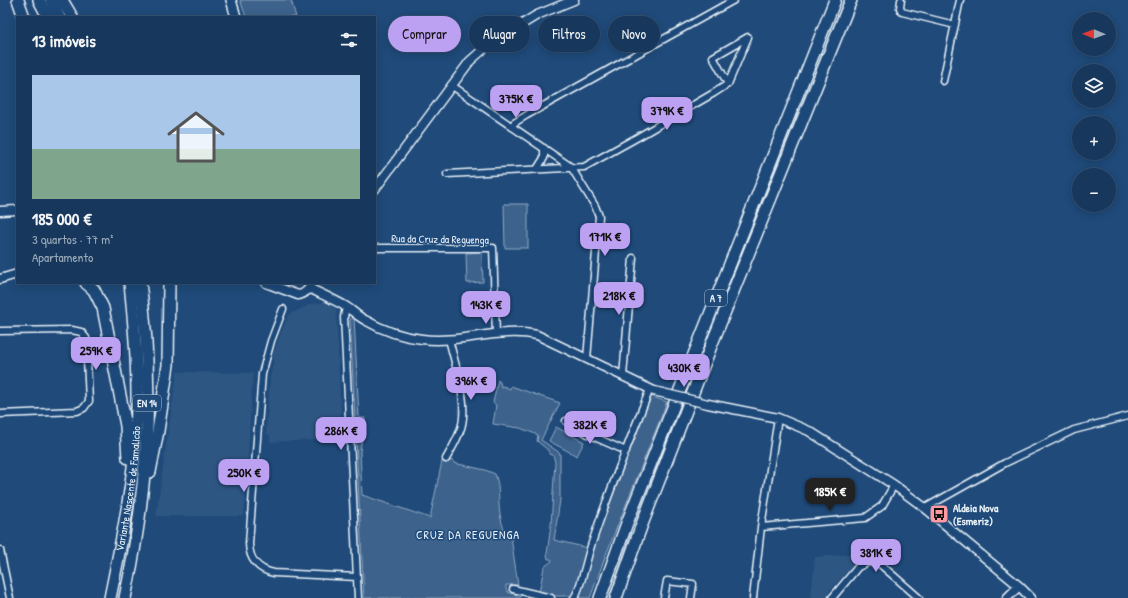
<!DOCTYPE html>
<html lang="pt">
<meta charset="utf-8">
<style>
:root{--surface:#17385c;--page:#203f62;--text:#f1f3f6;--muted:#9eacbb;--line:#365272;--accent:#bca0f2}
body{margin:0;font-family:"Patrick Hand",sans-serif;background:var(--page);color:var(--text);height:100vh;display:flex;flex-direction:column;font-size:15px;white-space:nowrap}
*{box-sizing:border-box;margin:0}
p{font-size:13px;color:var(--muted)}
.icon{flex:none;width:22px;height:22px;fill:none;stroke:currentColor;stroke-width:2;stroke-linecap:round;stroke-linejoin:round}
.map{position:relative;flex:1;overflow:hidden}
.side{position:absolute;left:16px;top:16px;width:360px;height:268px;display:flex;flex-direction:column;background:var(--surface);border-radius:0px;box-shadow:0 2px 10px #0003,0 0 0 1px var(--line)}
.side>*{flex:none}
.banner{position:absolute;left:388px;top:16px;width:380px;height:36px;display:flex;gap:8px}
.needle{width:26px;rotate:271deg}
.buttons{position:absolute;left:1072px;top:12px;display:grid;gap:8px}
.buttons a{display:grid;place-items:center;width:44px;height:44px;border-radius:50%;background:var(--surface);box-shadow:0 2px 10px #0003,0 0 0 1px var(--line);font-size:20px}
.price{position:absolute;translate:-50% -34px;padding:0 9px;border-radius:8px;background:var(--accent);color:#111;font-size:13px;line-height:26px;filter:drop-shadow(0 1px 2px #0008)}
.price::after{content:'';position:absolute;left:50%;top:24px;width:12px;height:9px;margin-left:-6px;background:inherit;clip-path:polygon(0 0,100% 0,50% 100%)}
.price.active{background:#222;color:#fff}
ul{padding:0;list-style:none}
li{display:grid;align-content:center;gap:8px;height:212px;padding:0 16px}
li span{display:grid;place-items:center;height:124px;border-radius:0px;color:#555}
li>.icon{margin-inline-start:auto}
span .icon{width:72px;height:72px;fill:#fffc;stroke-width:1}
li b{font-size:17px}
h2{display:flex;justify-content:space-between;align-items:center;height:48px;padding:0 16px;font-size:17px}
.pill{padding:0 14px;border-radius:18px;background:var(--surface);box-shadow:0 2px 10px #0003,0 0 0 1px var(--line);font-size:14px;line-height:36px}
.pill.active{background:var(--accent);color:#111}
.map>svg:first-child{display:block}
</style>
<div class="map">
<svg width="1128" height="598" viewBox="0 0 1128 598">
<rect width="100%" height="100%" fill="#1f4a7a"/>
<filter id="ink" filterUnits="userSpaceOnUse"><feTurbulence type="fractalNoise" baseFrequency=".025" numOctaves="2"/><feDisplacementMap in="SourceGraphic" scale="8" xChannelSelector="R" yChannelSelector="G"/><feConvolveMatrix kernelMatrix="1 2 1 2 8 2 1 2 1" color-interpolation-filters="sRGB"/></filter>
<g filter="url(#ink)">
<!-- built -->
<path fill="#2e5683" d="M327 302 336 308 342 439 270 442V436L266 433 270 378 274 359 272 356 284 325 288 317 292 313 311 304Z
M177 372 253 373 244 516H156Z
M858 554 859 559 831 589 826 598H811L815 557Z"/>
<!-- green -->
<path fill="#3c628c" stroke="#92aac2" d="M240 0H291L296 17H246Z
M776 159 780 160 765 196 762 195Z
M504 204H528V248H505Z
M482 252 483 282 467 283 466 253Z
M735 265 737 266 654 476 651 475Z
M354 317 359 418H365L360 451 362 495 430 518 442 461 449 462 452 460 454 463 485 470 495 474C501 488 497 504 501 519 502 525 505 531 507 537H511L518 585H506V589L509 593 520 595V598H364L350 321 351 318Z
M498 380 500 382 501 387 503 386 510 389 511 386 560 403 541 440 560 453V500L554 540 588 548 574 594 573 596H554L539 593 544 567 552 561 551 559H548L547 554 551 525 555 462 553 455 549 454 548 450 537 441 538 435 520 428 493 424 496 405 493 403Z
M650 396 667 402 607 552 590 598H579C597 529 624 462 650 396Z
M556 427 584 442 577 456 549 441Z
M629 532 631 533 609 598H606Z"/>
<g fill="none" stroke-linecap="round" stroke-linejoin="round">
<!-- street casing -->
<g stroke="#e8f1f8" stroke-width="9">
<path id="street" d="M901 0 900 8 902 12 955 25
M943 81 960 0
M451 85 571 167 595 206 599 216 587 359
M512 127 514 123 527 115 734 0
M537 169 544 158V148
M447 174 584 167 638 137 714 93 728 84 748 37 713 57 728 84
M375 248H493L496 334
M346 307 344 317 358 598
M283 309 271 341 262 374 249 543C249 559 258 570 274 573L357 577
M0 331 72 330 81 332 86 338 89 401 84 408 77 411 0 414
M623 376 633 258
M566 421 590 435 626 451
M446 459C451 450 457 440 460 431 470 406 455 365 449 339
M925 508 1005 463 1074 430 1128 416
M761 527 865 518 882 506 894 485
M0 550 10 598
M513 589 551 598
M574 598C581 590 588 552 593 540 610 489 630 439 650 389
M664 598 667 581 693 584 691 598
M753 598 761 527 778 418
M832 598 858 567 869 562 880 564 919 598"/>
</g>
<!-- secondary casing -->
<g stroke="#e8f1f8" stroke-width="11">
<path id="secondary" d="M375 189 470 61 487 46 537 15 574 0
M0 211 17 210
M0 279 17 274
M266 283 298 295C305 294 309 290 311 283
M309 288C321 294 333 299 345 306 352 310 357 316 365 320 382 330 403 337 422 339 461 344 499 327 537 335L654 391
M708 404 778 418 809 431 894 485 925 508 1019 586 1031 598
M1007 598 1019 586"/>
</g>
<!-- primary casing -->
<g stroke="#e8f1f8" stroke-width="12">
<path id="primary" d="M231 0 236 17"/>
</g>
<!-- highway casing -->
<g stroke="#e8f1f8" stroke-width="14">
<g id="highway">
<path d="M18 0 24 17"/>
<path d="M39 0 48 17"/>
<path d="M51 0 59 17"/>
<path d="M62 0 72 17"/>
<path d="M86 283 94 290 103 308 126 426 128 458"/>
<path d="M150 472 158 431 168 365 169 283"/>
<path id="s1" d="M110 598C121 543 133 488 136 432 139 382 135 333 130 283"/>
<path d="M125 598C147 495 155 388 140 283"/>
<path d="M600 598 627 523 835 0"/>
<path d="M616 598 641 527 711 346 851 0"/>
</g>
</g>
<!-- street -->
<use href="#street" stroke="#1f4a7a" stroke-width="6"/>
<!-- secondary -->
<use href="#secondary" stroke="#1f4a7a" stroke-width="8"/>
<!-- primary -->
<use href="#primary" stroke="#1f4a7a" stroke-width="9"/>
<!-- highway -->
<use href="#highway" stroke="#1f4a7a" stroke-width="11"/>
<!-- secondary-bridge casing -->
<g stroke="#e8f1f8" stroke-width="11" stroke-linecap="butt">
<path id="secondary-bridge" d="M654 391 708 404"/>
</g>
<!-- secondary-bridge -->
<use href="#secondary-bridge" stroke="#1f4a7a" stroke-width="8"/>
</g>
</g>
<!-- icons -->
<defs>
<g id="bus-square" transform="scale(1)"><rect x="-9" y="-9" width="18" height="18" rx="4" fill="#ff9aa2" stroke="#1f4a7a"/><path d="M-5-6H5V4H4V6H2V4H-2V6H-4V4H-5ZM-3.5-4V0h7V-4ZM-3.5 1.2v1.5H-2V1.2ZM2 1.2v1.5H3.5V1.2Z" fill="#111"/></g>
</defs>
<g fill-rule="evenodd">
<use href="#bus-square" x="939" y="514"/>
</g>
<g text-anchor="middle" stroke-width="3" stroke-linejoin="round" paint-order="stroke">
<!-- shield labels -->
<g fill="#1f4a7a" stroke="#acbfd2" stroke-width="1">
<rect x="705" y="290" width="22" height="16" rx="3"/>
<rect x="133" y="395" width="28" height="16" rx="3"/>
</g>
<g font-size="10" font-weight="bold" fill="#e8f1f8">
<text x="716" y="302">A 7</text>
<text x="147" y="407">EN 14</text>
</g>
<!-- street labels -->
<g font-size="11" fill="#e8f1f8" stroke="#1f4a7a">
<text transform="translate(440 239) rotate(1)" y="4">Rua da Cruz da Reguenga</text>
<text dy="4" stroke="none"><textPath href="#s1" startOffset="111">Variante Nascente de Famalicão</textPath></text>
</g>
<!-- poi labels -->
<g font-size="11" font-weight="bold" fill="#e8f1f8" stroke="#1f4a7a" text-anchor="start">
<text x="953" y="512">Aldeia Nova<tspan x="953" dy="13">(Esmeriz)</tspan></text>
</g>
<!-- neighbourhood labels -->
<g font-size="12" letter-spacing="1" fill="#e8f1f8" stroke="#1f4a7a">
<text x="468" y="539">CRUZ DA REGUENGA</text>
</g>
</g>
</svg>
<div class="buttons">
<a><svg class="needle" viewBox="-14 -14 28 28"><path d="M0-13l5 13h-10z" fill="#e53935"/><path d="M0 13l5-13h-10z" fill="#9eacbb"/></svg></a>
<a><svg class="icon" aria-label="layers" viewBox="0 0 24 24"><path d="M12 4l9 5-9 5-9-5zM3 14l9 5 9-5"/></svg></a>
<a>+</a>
<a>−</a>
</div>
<b class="price" style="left:516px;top:119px">375K €</b>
<b class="price" style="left:667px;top:131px">379K €</b>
<b class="price" style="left:605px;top:257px">171K €</b>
<b class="price" style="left:619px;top:316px">218K €</b>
<b class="price" style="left:486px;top:325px">143K €</b>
<b class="price" style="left:96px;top:371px">259K €</b>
<b class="price" style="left:684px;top:388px">430K €</b>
<b class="price" style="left:471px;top:401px">396K €</b>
<b class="price" style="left:590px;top:445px">382K €</b>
<b class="price" style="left:341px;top:451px">286K €</b>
<b class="price" style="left:244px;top:493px">250K €</b>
<b class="price active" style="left:830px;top:512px">185K €</b>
<b class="price" style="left:876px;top:573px">381K €</b>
<div class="banner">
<a class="pill active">Comprar</a>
<a class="pill">Alugar</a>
<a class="pill">Filtros</a>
<a class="pill">Novo</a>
</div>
<section class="side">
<h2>13 imóveis<svg class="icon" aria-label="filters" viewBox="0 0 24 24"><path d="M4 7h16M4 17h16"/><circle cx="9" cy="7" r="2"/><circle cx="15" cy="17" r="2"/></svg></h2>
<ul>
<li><span style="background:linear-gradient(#a9c7e8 60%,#7fa58c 0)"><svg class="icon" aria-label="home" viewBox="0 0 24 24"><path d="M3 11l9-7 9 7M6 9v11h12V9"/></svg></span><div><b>185 000 €</b><p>3 quartos · 77 m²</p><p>Apartamento</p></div></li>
</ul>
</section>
</div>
